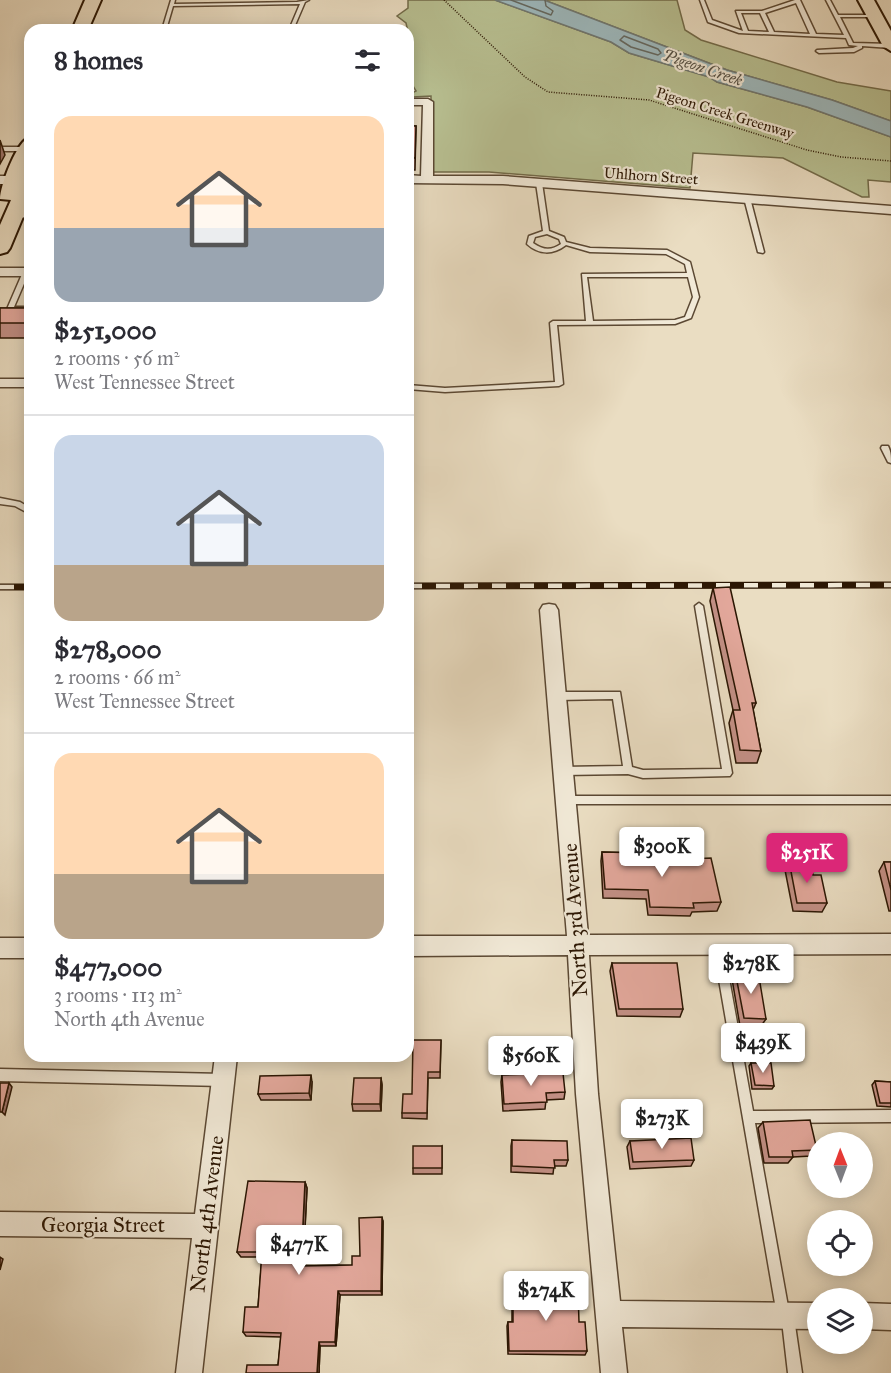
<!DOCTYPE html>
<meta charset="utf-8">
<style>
:root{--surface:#fff;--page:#f7f7f7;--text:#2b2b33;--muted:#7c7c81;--line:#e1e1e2;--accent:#db2777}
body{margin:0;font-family:"IM FELL Great Primer",serif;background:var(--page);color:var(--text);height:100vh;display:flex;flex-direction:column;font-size:22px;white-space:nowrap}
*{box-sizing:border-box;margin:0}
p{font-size:20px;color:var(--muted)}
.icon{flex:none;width:33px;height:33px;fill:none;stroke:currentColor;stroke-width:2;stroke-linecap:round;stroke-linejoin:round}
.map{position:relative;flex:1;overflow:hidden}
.panel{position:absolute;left:24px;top:24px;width:390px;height:1038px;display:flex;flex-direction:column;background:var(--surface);border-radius:18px;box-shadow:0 3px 15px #0003}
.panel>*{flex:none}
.needle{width:39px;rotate:359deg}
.tools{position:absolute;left:807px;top:1132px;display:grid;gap:12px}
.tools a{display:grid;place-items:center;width:66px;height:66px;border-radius:50%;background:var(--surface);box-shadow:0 3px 15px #0003;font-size:30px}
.price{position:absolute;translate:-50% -51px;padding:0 14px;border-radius:6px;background:#fff;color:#222;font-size:20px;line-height:39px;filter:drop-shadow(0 2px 3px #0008)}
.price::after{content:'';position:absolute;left:50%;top:36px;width:18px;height:14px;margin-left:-9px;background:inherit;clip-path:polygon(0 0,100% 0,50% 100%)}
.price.on{background:var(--accent);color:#fff}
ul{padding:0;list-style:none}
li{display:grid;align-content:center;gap:12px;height:318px;padding:0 30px}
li+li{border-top:2px solid var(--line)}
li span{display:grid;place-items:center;height:186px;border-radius:18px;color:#555}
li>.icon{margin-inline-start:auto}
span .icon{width:108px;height:108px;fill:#fffc;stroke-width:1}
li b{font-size:26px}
h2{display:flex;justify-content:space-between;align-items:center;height:72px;padding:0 30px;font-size:26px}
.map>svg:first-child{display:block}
</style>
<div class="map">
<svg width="891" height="1373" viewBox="0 0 891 1373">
<rect width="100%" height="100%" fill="#eaddc2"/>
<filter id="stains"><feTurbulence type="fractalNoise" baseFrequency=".00333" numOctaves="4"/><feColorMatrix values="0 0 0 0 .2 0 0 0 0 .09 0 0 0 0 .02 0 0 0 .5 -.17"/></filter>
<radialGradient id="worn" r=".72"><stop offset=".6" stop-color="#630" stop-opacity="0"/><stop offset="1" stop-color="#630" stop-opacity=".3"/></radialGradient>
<!-- green -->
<path fill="#b8c092" stroke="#726b4a" stroke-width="1.5" d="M408 0H495L611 42 629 53 710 77 717 82 807 107 891 137V182L868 180 869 197H862L783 158 693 153 690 188 489 172H431V96L412 97 410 94 416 91C410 81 403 71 411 60L408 58 411 45 406 23 397 16 408 8Z
M544 0H677L685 30 701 40 837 82 891 91V121L832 100 727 70Z"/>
<!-- water -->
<path fill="#9db9be" stroke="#6f7873" stroke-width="1.5" d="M495 0H544L727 70 832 100 891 121V137L807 107 717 82 709 77 629 53 611 42Z"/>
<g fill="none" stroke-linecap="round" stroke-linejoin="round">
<!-- shore -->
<path stroke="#646860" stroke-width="1.5" d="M511 0 551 15 553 11 546 6 545 0
M624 36 658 49 661 53 658 55 631 47 620 40Z"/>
<!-- lane casing -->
<g stroke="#5b4833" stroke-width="3">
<path id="lane" d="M171 0H175L174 4 297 2 309 0 305 2 293 30H289L300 4 173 6 166 30H162Z
M700 0H704L712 20 743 31 736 11H762L795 0H800L816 34 844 35 826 0H830L838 15H875L877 16 875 17H840L853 43 891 44V48L862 46V48L854 52 819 53 816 51 817 50 853 48 858 46 849 45 846 38 739 33 708 22ZM796 3 810 34 774 32 765 13ZM741 13H760L769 32 748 31Z
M0 147H27L30 149 27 151H0Z
M539 181 542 183 549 231 564 237 566 242 590 248 667 250 690 262 699 297 691 318 675 324 557 325 563 384 559 386 445 392 408 389V385L445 388 555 382 550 323 553 321H586L582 274 687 273 685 264 666 254 590 252 566 245C553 255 539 255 527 244L529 236 543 231 536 183ZM547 234 559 239 561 244C551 251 543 250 533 243L535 237ZM587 277H688L693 297 685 317 675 320 593 321Z
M747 196 750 198 764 252 763 253 758 252 744 198Z
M30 213V217L15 218 12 216 15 214Z
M26 270 29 272 14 307H30V311L8 310 7 309 23 272Z
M882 446H888C891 452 891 456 891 463L888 462 881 448Z
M0 498 20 502 30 508V514L15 506 0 504Z
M699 603 703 606 732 773 730 776 643 778 628 774 562 775 559 774 557 771 559 768 562 767 623 766 613 699 556 700 553 699 551 696 553 693 556 692H620L632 767 643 770 722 769 695 606Z
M566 796H891V804H566L563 803 561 800 563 797Z
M718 940 722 942 723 945 753 1111 891 1110V1122L755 1123 789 1312 793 1313 794 1318 802 1373H788L782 1321 778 1320 777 1315 713 945 714 942Z
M0 1069 223 1074 227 1076 229 1080 227 1084 223 1086 0 1081Z"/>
</g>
<!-- street casing -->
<g stroke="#5b4833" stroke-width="3">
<path id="street" d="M161 27 168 28 169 30H156Z
M408 99H428L433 102V176H503L891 206V214L503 184 408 183V175L421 176 423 105H408Z
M0 176H30V184H0Z
M0 268H30V276H0Z
M0 379H30V387H0Z
M549 604 555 605 558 610 588 935 891 934V954L589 955 598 1094 620 1301 818 1303V1329L622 1327 627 1373H601L576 1094 568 955 408 956V936H567L540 610 543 605Z
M0 938H30V958H0Z
M215 1056H237L202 1373H176L192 1238 0 1236V1212L195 1214Z
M862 1303 891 1304V1330L862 1329Z"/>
</g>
<!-- primary casing -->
<g stroke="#2b1603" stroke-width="4">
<path id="primary" d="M85 0H101L88 30H72Z
M858 0H874L891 31V51L883 46Z
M30 137V163L26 174 30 172V200L10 248 7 252 0 254V225L11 200 0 199C0 186 17 140 30 137Z"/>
</g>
<!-- path -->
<path stroke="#2b1603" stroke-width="1.5" stroke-dasharray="1 1.5" stroke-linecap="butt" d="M444 0 525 77 548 92 649 100 807 150 841 157 891 161"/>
<!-- lane -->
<use href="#lane" fill="#f1e9d7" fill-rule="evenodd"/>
<!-- street -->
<use href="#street" fill="#f1e9d7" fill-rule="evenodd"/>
<!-- primary -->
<use href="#primary" fill="#eaddc2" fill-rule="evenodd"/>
<!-- rail casing -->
<g stroke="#2b1603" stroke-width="7">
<path id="rail" d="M408 586 891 585
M0 587H30"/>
</g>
<!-- rail -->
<use href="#rail" stroke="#f1e9d7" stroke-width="4.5" stroke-dasharray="14" stroke-linecap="butt"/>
</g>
<!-- wall -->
<path fill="#c39086" stroke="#2b1603" stroke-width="1.5" d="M408 126H416L415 170H408Z
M30 168V200L27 189Z
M0 308H30V338H0Z
M713 588 756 703 753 710 761 751 757 763H736L729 723 733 710 710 601Z
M643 849 662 860 721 902 717 911 692 912 690 916 648 915 646 899 603 898 601 861 602 852 642 853Z
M789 861 813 875 827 903 822 912 793 911 785 870Z
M884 862H891V911H889L879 871Z
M612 963 683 1009 680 1017 617 1016 610 971Z
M735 971 766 1019 761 1026H740L732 979Z
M441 1040 440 1078H428L427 1119 402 1118V1113Z
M751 1063 774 1086 772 1089H752L749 1066Z
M502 1075 565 1092 564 1099 546 1100 545 1109 503 1111 501 1082Z
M381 1078 382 1085 381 1111H353L352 1104Z
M875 1081 891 1082V1107L877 1106 872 1085Z
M312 1082 311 1100H261L258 1094Z
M763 1122 817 1150 811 1156 793 1157 788 1163H764L758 1128Z
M512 1140 568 1160 566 1166H554L553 1174 511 1172V1146Z
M630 1141 694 1160 691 1166 630 1169 627 1147Z
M442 1146V1174H413V1168Z
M305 1182 307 1188 303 1266 352 1265 360 1256 383 1222 382 1295H340L336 1346H320L319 1373H246L278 1365 281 1337 246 1336 243 1332 258 1307 262 1257H241L237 1252Z
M513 1289 579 1322 587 1351 585 1355 508 1354 507 1326 508 1322H512V1294Z"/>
<!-- shaded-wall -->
<path fill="#9f766d" stroke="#2b1603" stroke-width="1.5" d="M0 140 5 155 0 164Z
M311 1075 312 1082 311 1100 309 1093Z
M381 1078 382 1085 381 1111 380 1104Z
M9 1083 12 1087 5 1115 2 1112Z
M305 1182 307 1188 303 1271 301 1266Z
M382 1217 383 1222 382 1295 381 1291Z
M0 1257 3 1259 0 1270Z
M338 1291 340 1295 336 1346 335 1342Z
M319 1342 320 1346 319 1373H317Z"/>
<!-- building -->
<path fill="#e3a89c" stroke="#2b1603" stroke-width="1.5" d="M408 126H416L415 158H408Z
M29 168H30V189H27Z
M0 308H30V323H0Z
M730 587 756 703H752L761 751 740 750 733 710H740L713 588Z
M643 849H661L662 860 711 858 721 902 693 903 694 908 650 907 648 890 605 889 602 852 644 853Z
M789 861H810L813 875H821L827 903H797Z
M884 862H891V890Z
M612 963H677L683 1009H619Z
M735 971H758L766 1019 744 1018Z
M413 1040H441L440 1072H428L427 1113H402L403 1094H412Z
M751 1063H771L774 1086 755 1085Z
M563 1073 565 1092 546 1093 547 1102 504 1104 502 1075Z
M311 1075 309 1093 258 1094 260 1076Z
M354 1078H381L380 1104H352Z
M875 1081 891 1082V1103H880Z
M0 1083H9L2 1112H0Z
M810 1120 817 1150 792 1151 793 1157H769L763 1122Z
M691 1138 694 1160 633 1162 630 1141Z
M512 1140 567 1141 568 1160H554L555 1168 512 1166Z
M413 1146H442V1168H413Z
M248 1181 305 1182 301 1266 352 1265V1256H360L359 1218 382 1217 381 1291H338L335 1342H319L317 1373H246L247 1365H278L281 1333 243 1332 245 1307H258L262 1252H237Z
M513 1289 578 1290 579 1322H585L587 1351H509L508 1322H513Z"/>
<g text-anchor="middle" stroke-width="4.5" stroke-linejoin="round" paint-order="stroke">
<!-- far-street labels -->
<g font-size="15" fill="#2b1603" stroke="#f1e9d7">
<text transform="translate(725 113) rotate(17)" y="5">Pigeon Creek Greenway</text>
<text transform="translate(651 176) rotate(4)" y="5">Uhlhorn Street</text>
</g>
<!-- far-water labels -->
<g font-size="16" font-style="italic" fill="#534f44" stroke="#f1e9d7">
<text transform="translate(703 67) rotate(19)" y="6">Pigeon Creek</text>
</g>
<!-- near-street labels -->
<g font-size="21" fill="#2b1603" stroke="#f1e9d7">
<text transform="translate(575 920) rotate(-94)" y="7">North 3rd Avenue</text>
<text transform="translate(207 1214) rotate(-83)" y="7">North 4th Avenue</text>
<text x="103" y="1232">Georgia Street</text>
</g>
</g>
<rect width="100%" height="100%" filter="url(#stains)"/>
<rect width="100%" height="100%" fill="url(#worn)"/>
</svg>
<div class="tools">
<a><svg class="needle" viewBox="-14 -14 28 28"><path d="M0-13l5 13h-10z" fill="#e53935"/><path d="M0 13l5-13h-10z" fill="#7c7c81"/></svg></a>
<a><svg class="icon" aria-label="locate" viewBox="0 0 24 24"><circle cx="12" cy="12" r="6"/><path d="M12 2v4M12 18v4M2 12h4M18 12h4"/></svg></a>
<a><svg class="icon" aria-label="layers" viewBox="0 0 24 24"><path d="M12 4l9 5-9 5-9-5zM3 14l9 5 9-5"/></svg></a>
</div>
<b class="price" style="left:662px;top:878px">$300K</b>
<b class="price on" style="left:807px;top:884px">$251K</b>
<b class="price" style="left:751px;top:995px">$278K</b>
<b class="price" style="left:763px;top:1074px">$439K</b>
<b class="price" style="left:531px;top:1087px">$560K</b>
<b class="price" style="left:662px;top:1150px">$273K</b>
<b class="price" style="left:299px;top:1276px">$477K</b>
<b class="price" style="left:546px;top:1322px">$274K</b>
<section class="panel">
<h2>8 homes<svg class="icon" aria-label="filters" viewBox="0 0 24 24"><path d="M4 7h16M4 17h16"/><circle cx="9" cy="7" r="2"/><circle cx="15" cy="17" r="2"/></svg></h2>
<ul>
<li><span style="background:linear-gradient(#ffd9b3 60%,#9aa5b1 0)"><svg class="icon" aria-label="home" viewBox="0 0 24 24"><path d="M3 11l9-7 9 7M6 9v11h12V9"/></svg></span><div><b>$251,000</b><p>2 rooms · 56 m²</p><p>West Tennessee Street</p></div></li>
<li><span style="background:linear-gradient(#c9d6e8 70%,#b9a48a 0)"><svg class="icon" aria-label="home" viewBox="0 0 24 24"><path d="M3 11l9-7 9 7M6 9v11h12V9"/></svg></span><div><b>$278,000</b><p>2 rooms · 66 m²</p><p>West Tennessee Street</p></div></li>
<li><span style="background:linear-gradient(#ffd9b3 65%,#b9a48a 0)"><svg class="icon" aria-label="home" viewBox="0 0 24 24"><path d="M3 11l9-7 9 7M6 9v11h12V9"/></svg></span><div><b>$477,000</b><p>3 rooms · 113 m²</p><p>North 4th Avenue</p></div></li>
</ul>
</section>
</div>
